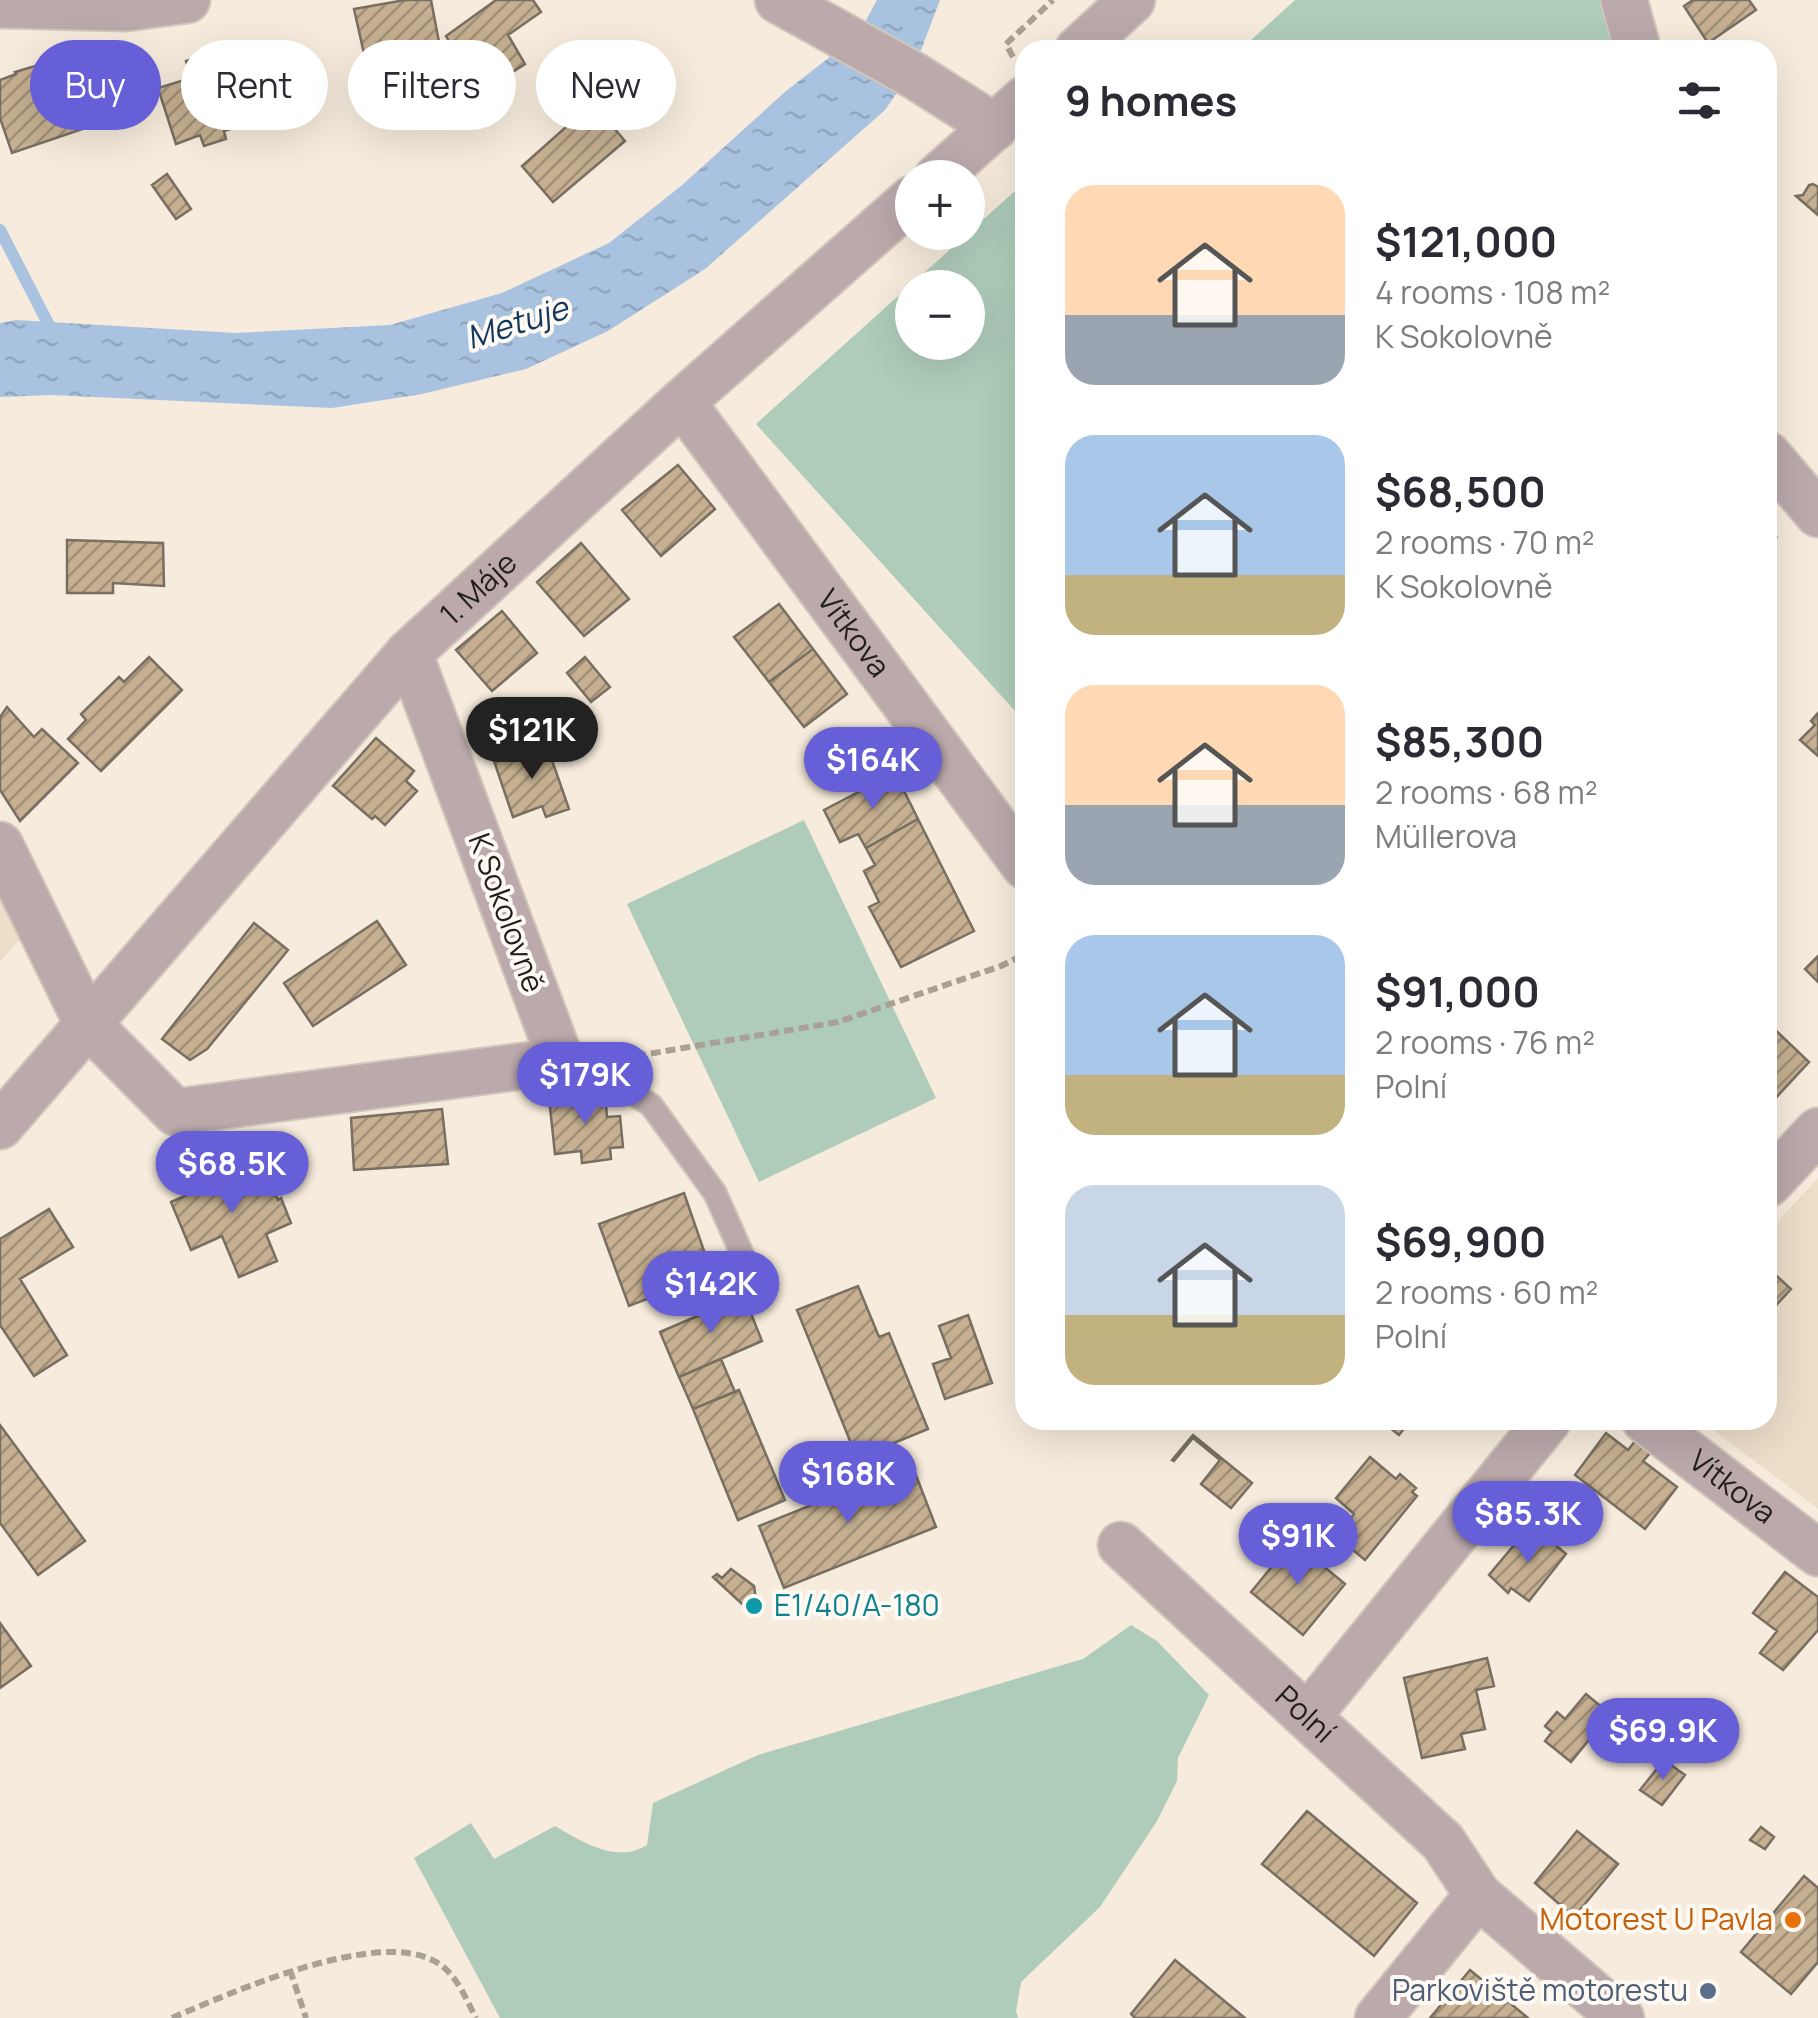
<!DOCTYPE html>
<meta charset="utf-8">
<style>
:root{--surface:#fff;--page:#f2f2f3;--text:#2b2b33;--muted:#7c7c81;--accent:#665fd8}
body{margin:0;font-family:Manrope,sans-serif;background:var(--page);color:var(--text);height:100vh;display:flex;flex-direction:column;font-size:38px;white-space:nowrap}
*{box-sizing:border-box;margin:0}
p{font-size:32px;color:var(--muted)}
.icon{flex:none;width:55px;height:55px;fill:none;stroke:currentColor;stroke-width:2;stroke-linecap:round;stroke-linejoin:round}
.map{position:relative;flex:1;overflow:hidden}
.side{position:absolute;left:1015px;top:40px;width:762px;height:1390px;display:flex;flex-direction:column;background:var(--surface);border-radius:30px;box-shadow:0 10px 40px #0002}
.side>*{flex:none}
.hud{position:absolute;left:30px;top:40px;width:835px;height:90px;display:flex;gap:20px}
.controls{position:absolute;left:895px;top:160px;display:grid;gap:20px}
.controls a{display:grid;place-items:center;width:90px;height:90px;border-radius:50%;background:var(--surface);box-shadow:0 10px 40px #0002;font-size:50px}
.price{position:absolute;translate:-50% -85px;padding:0 22px;border-radius:35px;background:var(--accent);color:#fff;font-size:32px;line-height:65px;filter:drop-shadow(0 2px 5px #0008)}
.price::after{content:'';position:absolute;left:50%;top:60px;width:30px;height:22px;margin-left:-15px;background:inherit;clip-path:polygon(0 0,100% 0,50% 100%)}
.price.active{background:#222;color:#fff}
ul{padding:0;list-style:none}
li{display:flex;align-items:center;gap:30px;height:250px;padding:0 50px}
li span{display:grid;place-items:center;flex:none;width:280px;height:200px;border-radius:30px;color:#555}
li>.icon{margin-inline-start:auto}
span .icon{width:120px;height:120px;fill:#fffc;stroke-width:1}
li b{font-size:42px}
h2{display:flex;justify-content:space-between;align-items:center;height:120px;padding:0 50px;font-size:42px}
.pill{padding:0 35px;border-radius:45px;background:var(--surface);box-shadow:0 10px 40px #0002;font-size:35px;line-height:90px}
.pill.active{background:var(--accent);color:#fff}
.map>svg:first-child{display:block}
</style>
<div class="map">
<svg width="1818" height="2018" viewBox="0 0 1818 2018">
<defs>
<pattern id="water-ripples" width="26" height="14" patternUnits="userSpaceOnUse" patternTransform="scale(2.5)"><rect width="26" height="14" fill="#a9c2df"/><path d="M2 4q2-2 4 0t4 0M15 11q2-2 4 0t4 0" fill="none" stroke="#91a6bf"/></pattern>
<pattern id="building-hatch" width="6" height="6" patternUnits="userSpaceOnUse" patternTransform="scale(2.5)"><rect width="6" height="6" fill="#c6b091"/><path d="M-1 1l2-2M0 6l6-6M5 7l2-2" fill="none" stroke="#a08f76"/></pattern>
</defs>
<rect width="100%" height="100%" fill="#f6ebdc"/>
<!-- built -->
<path fill="#eddec9" d="M0 887 31 926 0 962Z
M1818 1178V1509L1700 1420H1768V1232Z"/>
<!-- grass -->
<path fill="#afccba" fill-rule="evenodd" d="M1295 0H1603L1613 41 1601 50H1240Z
M1025 182V722L756 424ZM912 288H968V342H912Z
M804 820 936 1098 759 1182 627 904Z
M1131 1625 1157 1641 1209 1695 1178 1758 1177 1781 1157 1821 1100 1907 1021 1982 1016 2011 1018 2018H500L414 1858 471 1823 494 1859 555 1826C583 1842 616 1864 647 1845L653 1803 758 1755 1083 1659Z"/>
<!-- water -->
<path fill="url(#water-ripples)" d="M877 0H940L915 66 885 110 705 269 608 331 526 369 422 394 332 408 51 395 0 397V323L16 320 235 333 390 325 502 293 609 243 681 186 786 91 858 35Z"/>
<g fill="none" stroke-linecap="round" stroke-linejoin="round">
<!-- stream -->
<path stroke="#a9c2df" stroke-width="12" d="M0 230 54 335"/>
</g>
<!-- building -->
<path fill="url(#building-hatch)" stroke="#786f62" stroke-width="2.5" d="M405 0H431L439 42 420 45 426 70 391 77 386 53 365 58 354 9Z
M496 0H533L541 12 508 35 525 64 479 94 446 36Z
M1693 0H1749L1756 10 1708 43 1684 6Z
M225 48 250 123 224 131 226 139 204 146 200 135 176 144 158 88 191 78 186 61Z
M92 49 115 118 12 153 0 118V80L16 74 15 72Z
M593 103 625 141 553 202 522 166Z
M167 174 191 209 176 219 152 185Z
M1813 184 1818 187V215L1796 196 1803 195 1809 185Z
M678 465 715 509 661 556 622 510Z
M67 540 163 543 164 586 113 583V593H67Z
M581 543 629 599 584 636 537 582Z
M779 604 813 649 769 682 734 637Z
M502 611 537 653 492 691 456 650Z
M813 649 847 694 804 727 769 682Z
M149 657 182 690 101 771 68 739 86 720 81 714 119 677 124 682Z
M585 657 610 687 591 702 567 673Z
M7 707 34 737 42 729 78 763 20 821 0 790V717Z
M1818 713V756L1800 740 1815 725 1811 721Z
M376 738 414 771 406 781 417 791 385 825 375 816 372 819 333 786Z
M546 743 569 809 546 817 542 806 513 817 494 761Z
M895 773 918 819 866 848 858 834 840 842 824 810Z
M918 819 974 931 901 967 869 907 879 902 864 871 875 865 866 848Z
M377 921 406 965 313 1026 284 983Z
M254 923 288 950 207 1049 190 1060 162 1039Z
M1818 956V982L1805 969Z
M1768 1023 1809 1062 1771 1103 1768 1100Z
M605 1092 607 1117 620 1116 623 1147 610 1148 611 1159 582 1163 581 1151 555 1154 549 1098Z
M442 1109 448 1164 354 1170 351 1118Z
M234 1156 249 1193 271 1183 278 1200 281 1198 291 1223 266 1234 277 1261 239 1277 222 1236 191 1250 171 1202 203 1188 196 1172Z
M684 1193 712 1274 629 1306 599 1224Z
M49 1209 73 1247 20 1279 67 1355 34 1376 0 1325V1239Z
M1768 1268 1791 1289 1768 1314Z
M858 1286 879 1337 889 1333 928 1429 857 1458 797 1310Z
M744 1296 762 1341 679 1377 660 1332Z
M968 1315 992 1383 945 1399 933 1364 951 1358 939 1326Z
M721 1359 735 1392 693 1409 679 1377Z
M739 1390 785 1500 738 1520 693 1409Z
M1380 1420H1411L1399 1435Z
M0 1425 85 1541 38 1575 0 1523Z
M1606 1433 1628 1450 1636 1440 1651 1452 1643 1461 1677 1487 1645 1529 1575 1475Z
M1193 1435 1252 1483 1231 1508 1201 1484 1220 1460 1193 1438 1174 1461 1172 1460Z
M1370 1457 1396 1479 1400 1474 1416 1488 1412 1492 1417 1496 1365 1560 1336 1536 1354 1514 1336 1498Z
M912 1465 936 1527 784 1588 759 1526Z
M1538 1530 1566 1554 1529 1601 1511 1588 1508 1593 1489 1575 1515 1544 1522 1549Z
M1293 1541 1345 1584 1303 1635 1251 1592Z
M731 1569 754 1586 756 1599 749 1605 753 1614 713 1577 717 1574 722 1578Z
M1785 1572 1818 1597V1630L1783 1670 1760 1653 1777 1631 1753 1613Z
M0 1623 31 1666 0 1688Z
M1487 1658 1494 1686 1476 1690 1485 1729 1461 1734 1465 1749 1422 1758 1404 1678Z
M1586 1694 1610 1714 1571 1762 1545 1741 1552 1732 1545 1726 1557 1712 1565 1719Z
M1664 1760 1685 1775 1662 1805 1640 1790Z
M1307 1811 1417 1903 1374 1956 1262 1864Z
M1761 1827 1774 1837 1765 1849 1750 1840Z
M1577 1831 1618 1864 1574 1917 1535 1883Z
M1804 1876 1818 1888V1962L1791 1994 1741 1952Z
M1175 1960 1245 2018H1135L1131 2014Z
M1470 1970 1528 2018H1430Z"/>
<g fill="none" stroke-linecap="round" stroke-linejoin="round">
<!-- lane casing -->
<g stroke="#d0c6b9" stroke-width="26">
<path id="lane" d="M561 1061 595 1070 651 1105 715 1193 747 1265"/>
</g>
<!-- street casing -->
<g stroke="#d0c6b9" stroke-width="49">
<g id="street">
<path d="M778 0 915 76 995 127"/>
<path d="M1624 0 1638 50"/>
<path d="M0 5 126 8 187 0"/>
<path d="M1078 50 1132 0"/>
<path d="M937 178 1025 99"/>
<path id="s1" d="M682 402 1025 866"/>
<path d="M1768 455 1818 514"/>
<path d="M0 845 87 1023 175 1112 561 1061 409 653"/>
<path id="s2" d="M0 1126 409 653 682 402 912 199"/>
<path d="M1768 1184 1818 1131"/>
<path id="s3" d="M1645 1420 1818 1553"/>
<path id="s4" d="M1121 1545 1443 1842 1478 1895 1621 2018"/>
<path d="M1308 1716 1548 1420"/>
<path d="M1378 2018 1478 1895"/>
</g>
</g>
<!-- path -->
<path stroke="#a9a195" stroke-width="6" stroke-dasharray="10 5" stroke-linecap="butt" d="M1013 57 1006 44 1053 0
M1768 539 1780 534
M636 1056 838 1022 1001 966 1025 954
M290 1970 306 2018
M172 2018C230 1993 378 1927 436 1962 456 1973 466 1999 476 2018"/>
<!-- lane -->
<use href="#lane" stroke="#bba9ac" stroke-width="22"/>
<!-- street -->
<use href="#street" stroke="#bba9ac" stroke-width="45"/>
</g>
<!-- markers -->
<circle fill="#0f9aa8" stroke="#fef9f3" stroke-width="4" cx="754" cy="1606" r="10"/>
<circle fill="#e8710a" stroke="#fef9f3" stroke-width="4" cx="1793" cy="1920" r="10"/>
<circle fill="#5c6f8a" stroke="#fef9f3" stroke-width="4" cx="1708" cy="1991" r="10"/>
<g text-anchor="middle" stroke-width="8" stroke-linejoin="round" paint-order="stroke">
<!-- street labels -->
<g font-size="30" fill="#221e19" stroke="#fef9f3">
<text dy="10" stroke="none"><textPath href="#s2" startOffset="720">1. Máje</textPath></text>
<text dy="10" stroke="none"><textPath href="#s1" startOffset="288">Vítkova</textPath></text>
<text transform="translate(506 913) rotate(70)" y="10">K Sokolovně</text>
<text dy="10" stroke="none"><textPath href="#s3" startOffset="110">Vítkova</textPath></text>
<text dy="10" stroke="none"><textPath href="#s4" startOffset="250">Polní</textPath></text>
</g>
<!-- culture labels -->
<g font-size="30" fill="#0d838f" stroke="#fef9f3" text-anchor="start">
<text x="774" y="1616">E1/40/A-180</text>
</g>
<!-- food labels -->
<g font-size="30" fill="#c56008" stroke="#fef9f3" text-anchor="end">
<text x="1773" y="1930">Motorest U Pavla</text>
</g>
<!-- service labels -->
<g font-size="30" fill="#4e5e75" stroke="#fef9f3" text-anchor="end">
<text x="1688" y="2001">Parkoviště motorestu</text>
</g>
<!-- water labels -->
<g font-size="32" font-style="italic" fill="#12375d" stroke="#fef9f3">
<text transform="translate(517 323) rotate(-18)" y="11">Metuje</text>
</g>
</g>
</svg>
<div class="controls">
<a>+</a>
<a>−</a>
</div>
<b class="price active" style="left:532px;top:782px">$121K</b>
<b class="price" style="left:873px;top:812px">$164K</b>
<b class="price" style="left:585px;top:1127px">$179K</b>
<b class="price" style="left:232px;top:1216px">$68.5K</b>
<b class="price" style="left:711px;top:1336px">$142K</b>
<b class="price" style="left:848px;top:1526px">$168K</b>
<b class="price" style="left:1528px;top:1566px">$85.3K</b>
<b class="price" style="left:1298px;top:1588px">$91K</b>
<b class="price" style="left:1663px;top:1783px">$69.9K</b>
<div class="hud">
<a class="pill active">Buy</a>
<a class="pill">Rent</a>
<a class="pill">Filters</a>
<a class="pill">New</a>
</div>
<section class="side">
<h2>9 homes<svg class="icon" aria-label="filters" viewBox="0 0 24 24"><path d="M4 7h16M4 17h16"/><circle cx="9" cy="7" r="2"/><circle cx="15" cy="17" r="2"/></svg></h2>
<ul>
<li><span style="background:linear-gradient(#ffd9b3 65%,#9aa5b1 0)"><svg class="icon" aria-label="home" viewBox="0 0 24 24"><path d="M3 11l9-7 9 7M6 9v11h12V9"/></svg></span><div><b>$121,000</b><p>4 rooms · 108 m²</p><p>K Sokolovně</p></div></li>
<li><span style="background:linear-gradient(#a9c7e8 70%,#c2b280 0)"><svg class="icon" aria-label="home" viewBox="0 0 24 24"><path d="M3 11l9-7 9 7M6 9v11h12V9"/></svg></span><div><b>$68,500</b><p>2 rooms · 70 m²</p><p>K Sokolovně</p></div></li>
<li><span style="background:linear-gradient(#ffd9b3 60%,#9aa5b1 0)"><svg class="icon" aria-label="home" viewBox="0 0 24 24"><path d="M3 11l9-7 9 7M6 9v11h12V9"/></svg></span><div><b>$85,300</b><p>2 rooms · 68 m²</p><p>Müllerova</p></div></li>
<li><span style="background:linear-gradient(#a9c7e8 70%,#c2b280 0)"><svg class="icon" aria-label="home" viewBox="0 0 24 24"><path d="M3 11l9-7 9 7M6 9v11h12V9"/></svg></span><div><b>$91,000</b><p>2 rooms · 76 m²</p><p>Polní</p></div></li>
<li><span style="background:linear-gradient(#c9d6e8 65%,#c2b280 0)"><svg class="icon" aria-label="home" viewBox="0 0 24 24"><path d="M3 11l9-7 9 7M6 9v11h12V9"/></svg></span><div><b>$69,900</b><p>2 rooms · 60 m²</p><p>Polní</p></div></li>
</ul>
</section>
</div>
